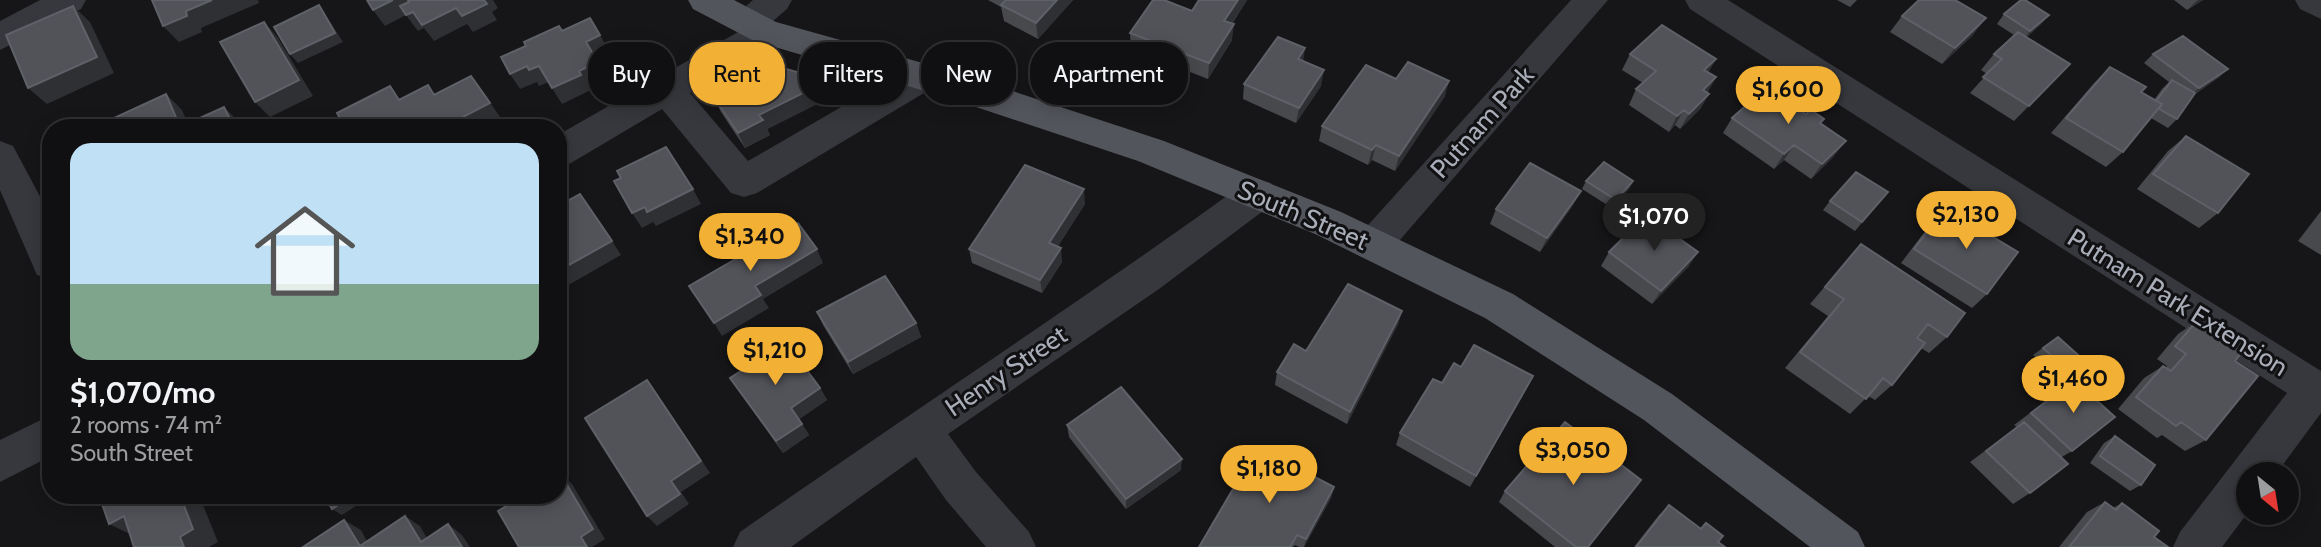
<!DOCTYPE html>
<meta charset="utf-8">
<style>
:root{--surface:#101012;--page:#1e1e20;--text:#f1f3f6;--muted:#9c9d9f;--line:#303032;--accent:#f2b134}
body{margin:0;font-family:Cabin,sans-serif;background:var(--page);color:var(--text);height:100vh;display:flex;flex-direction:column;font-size:26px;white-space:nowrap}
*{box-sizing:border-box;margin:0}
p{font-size:23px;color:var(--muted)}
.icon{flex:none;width:38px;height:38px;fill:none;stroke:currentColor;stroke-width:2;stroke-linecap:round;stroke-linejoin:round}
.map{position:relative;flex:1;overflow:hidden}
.drawer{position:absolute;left:42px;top:119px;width:525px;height:385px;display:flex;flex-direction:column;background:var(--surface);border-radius:28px;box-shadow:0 4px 18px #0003,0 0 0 2px var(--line)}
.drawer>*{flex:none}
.banner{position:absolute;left:588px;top:42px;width:665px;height:63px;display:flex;gap:14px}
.needle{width:46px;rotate:150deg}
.buttons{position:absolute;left:2236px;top:462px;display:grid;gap:14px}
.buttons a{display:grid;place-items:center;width:63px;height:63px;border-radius:50%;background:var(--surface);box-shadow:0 4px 18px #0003,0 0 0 2px var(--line);font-size:35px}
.price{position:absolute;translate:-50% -60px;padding:0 16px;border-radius:24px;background:var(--accent);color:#111;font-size:23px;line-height:46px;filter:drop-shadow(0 2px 4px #0008)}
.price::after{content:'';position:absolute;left:50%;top:42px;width:21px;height:16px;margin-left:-10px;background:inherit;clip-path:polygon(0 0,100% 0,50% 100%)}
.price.current{background:#222;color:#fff}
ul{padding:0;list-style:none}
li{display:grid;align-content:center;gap:14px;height:371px;padding:0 28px}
li span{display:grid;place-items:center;height:217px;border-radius:21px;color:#555}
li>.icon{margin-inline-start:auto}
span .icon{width:126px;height:126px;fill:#fffc;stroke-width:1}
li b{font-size:30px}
.tag{padding:0 24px;border-radius:28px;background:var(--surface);box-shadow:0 4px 18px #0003,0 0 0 2px var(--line);font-size:24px;line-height:63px}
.tag.current{background:var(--accent);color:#111}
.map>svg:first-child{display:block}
</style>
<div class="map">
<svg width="2321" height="547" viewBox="0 0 2321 547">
<rect width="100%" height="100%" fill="#161618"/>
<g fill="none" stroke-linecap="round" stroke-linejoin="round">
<!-- minor -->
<path fill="#37383d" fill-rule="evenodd" d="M40 0H86L81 9 0 50V21Z
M753 0H792L787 9 773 21 778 23 783 32 778 41 690 93 748 161 910 67 922 63 934 67 939 77 934 87 757 193 744 197 731 193 662 109 571 163 558 168V135L738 32 732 23 737 14Z
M1571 0H1608L1386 256 1373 261 1360 256 1354 245 1360 234Z
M1685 0H1728L2321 371V413L2276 474H2249V511L2222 547H2173L2180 532 2287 393 1690 9Z
M2295 0H2321V19L2300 9Z
M0 141 13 146 51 217V279L37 275 0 190Z
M1258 179 1271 183 1277 194 1271 205 1159 289 948 434 976 472 1029 532 1036 547H986L946 500 916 457 791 547H733L740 532C907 415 1079 303 1245 183Z
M51 415V456L0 482V440Z"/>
<!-- major -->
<path fill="#53555c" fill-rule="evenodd" d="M688 0H734L776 22 955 72 1164 141 1341 212 1513 294 1672 394 1858 532 1865 547H1810L1644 420 1485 318 1315 234 1138 161 952 99 754 41 693 9Z"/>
</g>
<!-- wall -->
<path fill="#47494d" d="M988 0H1073L1038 39 1004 21 1001 7Z
M1199 0H1247L1232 24V40L1208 79 1131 49 1130 33 1192 11Z
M1837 0H1857L1850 7Z
M2174 0H2203L2187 10Z
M2004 14 2049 15 2041 24 2027 37 2070 64 2014 121 1970 93 1987 74 1981 70 1994 54 2014 35 1997 24Z
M1902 16 1973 35 1942 64 1890 32Z
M1630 54 1716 59 1708 72 1716 77 1707 93 1709 94 1700 109 1680 129 1675 125 1669 132 1629 105 1636 89 1643 83 1622 70Z
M2153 54 2228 69 2218 78 2195 94 2177 119 2168 128 2151 118 2123 152 2106 167 2051 133 2095 82 2110 67 2141 92 2154 100 2162 89 2169 82 2144 63Z
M1303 61 1321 86 1296 123 1243 99 1244 84Z
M1396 79 1445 96 1395 171 1372 160 1368 165 1319 141 1322 126Z
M820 93 819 103 767 129 770 135 745 148 721 112 713 96Z
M1732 118 1821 124 1834 156 1811 179 1784 160 1774 169 1723 133Z
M2186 136 2218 213 2199 228 2137 189 2168 151Z
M1586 181H1633L1629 189 1612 208 1582 189Z
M1581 191 1573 205 1540 252 1490 224 1496 209Z
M1888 192 1855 231 1823 210 1830 201Z
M1085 204 1058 246 1062 262 1042 293 972 263 969 249Z
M1945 208 1987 294 1972 308 1901 263 1932 222Z
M2321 211V255L2298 241Z
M1861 244 1947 337 1929 353 1921 348 1892 385 1875 400 1868 396 1850 414 1785 368 1828 316 1810 304Z
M1609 252 1689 266 1652 304 1601 266Z
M1402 311 1398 324 1347 424 1275 385 1277 372 1306 351Z
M817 312 916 323 921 337 853 374 823 325Z
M2197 321 2235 361 2206 440 2185 451 2162 435 2157 438 2118 409 2144 378 2163 366 2166 368 2167 366 2157 359 2178 334Z
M2058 337 2088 364 2063 382 2033 355Z
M773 351 820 388 827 400 799 419 809 435 783 453 730 378 743 370 737 361Z
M1461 367 1533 376 1470 487 1396 445 1400 433 1442 383Z
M2057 393 2072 451 2062 457 2030 493 2013 504 1970 462 2017 427 2014 425Z
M1067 425 1181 470 1126 509 1069 437Z
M2115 436 2141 485 2130 491 2090 463 2104 443Z
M1284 463 1305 472 1334 487 1331 498 1304 547H1299L1295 545 1293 547H1199Z
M1505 491 1588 547H1555L1499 502Z
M2105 502 2113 508 2122 503 2154 537 2168 547H2059L2087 512Z
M1669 505 1700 529 1706 523 1718 542 1725 547H1634L1659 515Z"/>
<!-- shaded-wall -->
<path fill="#2f3033" d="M212 0H258L259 3 201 28 202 32 179 42 163 26 186 11Z
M393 0H408L456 8 484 0H493L498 8 492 12 497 20 473 32 467 24 434 41 424 28 418 31 406 15 385 26 373 10Z
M1057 0H1073L1038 39 1036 23Z
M1238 0H1247L1223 37 1224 21Z
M2198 0H2203L2187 10Z
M319 5 326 15 343 42 298 63 290 54Z
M73 6 90 22 114 73 47 104 28 88Z
M2049 15 2041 24 2023 41 2030 31Z
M1986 18 1973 35 1942 64 1955 48Z
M264 22 278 38 313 96 270 117 255 102Z
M1234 24 1232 40 1208 79 1209 63Z
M600 35 609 51 595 58 586 42Z
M1305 48 1303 64 1298 59Z
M1716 59 1707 75 1704 70Z
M598 62 607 78 588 86 591 90 562 104 552 88 579 71Z
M527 66H539L549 82 539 86 537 82 520 89 510 74Z
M2228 69 2218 78 2189 97 2199 88Z
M1324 70 1321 86 1296 123 1299 108Z
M471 76 501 118 483 128H442Z
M815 77 820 93 819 103 767 129 770 135 745 148 738 133 759 115Z
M1716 77 1707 93 1703 90Z
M1449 81 1445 96 1395 171 1399 156Z
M166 94 182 110 190 128 180 127Z
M1709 94 1700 109 1680 129 1689 114Z
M224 107 239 122 242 128H227Z
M1684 110 1675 125 1669 132 1677 116Z
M1846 141 1834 156 1811 179 1822 164Z
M1376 145 1372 160 1368 165 1372 150Z
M1794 145 1784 160 1774 169 1784 154Z
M1633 181 1629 189 1612 208 1616 200Z
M693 189 701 204 656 226 653 222 642 228 632 213 645 207Z
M1084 189 1085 204 1051 257 1049 243Z
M1581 191 1573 205 1540 252 1547 238Z
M612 241 621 255 565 287 558 278V271Z
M1061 248 1062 262 1042 293 1040 280Z
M817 249 823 263 763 299 769 308 722 336 714 323 755 286Z
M1698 252 1689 266 1652 304 1661 291Z
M1402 311 1398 324 1347 424 1350 412Z
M916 323 921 337 853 374 848 362Z
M647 380 656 392 710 473 681 492 689 504 657 526 647 516 671 481Z
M820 388 827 400 798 420 791 408Z
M802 424 809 435 783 453 776 441Z
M1182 459 1181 470 1126 509V499Z
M560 473 572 484 605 539 592 547H587L581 537Z
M1334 487 1331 498 1304 547 1306 539Z
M180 495H199L218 542 209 547H184L180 537Z
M354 495H373L342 515 332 509Z
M124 516 136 537 109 524Z
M405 516 420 526 432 547 421 542Z
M344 520 361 530 370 547 360 546Z
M448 524 462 535 470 547H462Z"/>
<!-- building -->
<path fill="#525359" stroke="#5f6168" stroke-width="2" d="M152 0H212L186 11 187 16 163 26Z
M367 0H393L373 10Z
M408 0H484L487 4 462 16 456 8 422 25 413 12 406 15 400 6 409 2Z
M1006 0H1057L1036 23 1001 5Z
M1153 0H1164L1192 11 1199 0H1238L1224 21 1234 24 1209 63 1130 33Z
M1919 0H1955L1986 18 1955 48 1902 16Z
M2021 0H2025L2049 15 2030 31 2004 14Z
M319 5 335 33 290 54 274 27Z
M73 6 97 57 28 88 6 35Z
M590 18 600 35 586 42 598 62 579 71 581 75 552 88 539 66 529 70 527 66 510 74 501 57 526 46 524 42 559 26 562 31Z
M264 22 299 80 255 102 220 42Z
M1662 25 1716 59 1704 70 1716 77 1703 90 1709 94 1689 114 1684 110 1677 116 1636 89 1656 71 1630 54Z
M2018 32 2070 64 2029 106 1983 77 2002 59 1994 54Z
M2183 36 2228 69 2199 88 2153 54Z
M1278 37 1305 48 1298 59 1324 70 1299 108 1244 84Z
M1408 62 1449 81 1399 156 1376 145 1372 150 1322 126 1366 65 1396 79Z
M775 66 815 77 813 88 759 115 763 120 738 133 713 96Z
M2110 67 2146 87 2141 92 2162 104 2123 152 2066 118Z
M471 76 490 103 442 128H345L337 113 390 86 399 100 428 85 434 95Z
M2172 80 2195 93 2177 119 2159 109 2162 104 2156 101Z
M1767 87 1806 114 1811 110 1824 119 1820 123 1846 141 1822 164 1794 145 1784 154 1732 118Z
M166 94 180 127 224 107 233 125 227 128H97V126Z
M2186 136 2249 174 2218 213 2153 174Z
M666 147 693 189 647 212 645 207 632 213 614 181 621 178 617 171Z
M1604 162 1633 181 1616 200 1586 181Z
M1530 163 1581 191 1547 238 1496 209Z
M1025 165 1084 189 1049 243 1061 248 1040 280 969 249Z
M1856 172 1888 192 1862 222 1830 201Z
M580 194 612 241 558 271V206Z
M1945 208 2018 252 1987 294 1914 249Z
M1646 215 1698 252 1661 291 1609 252Z
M798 223 817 249 755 286 761 295 714 323 689 286Z
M1861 244 1965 313 1947 337 1928 324 1917 338 1925 343 1892 385 1883 378 1866 399 1800 352 1844 299 1825 287Z
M885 276 916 323 848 362 817 312Z
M1348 284 1402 311 1350 412 1277 372 1294 344 1306 351Z
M2197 321 2242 352 2235 361 2258 376 2206 440 2181 422 2176 426 2136 397 2163 366 2171 371 2186 354 2175 346Z
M2058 337 2088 364 2073 375 2043 348Z
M766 342 773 351 786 342 820 388 791 408 802 424 776 441 730 378 744 369 737 361Z
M1474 345 1533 376 1476 476 1400 433 1433 379 1442 383 1454 363 1461 367Z
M647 380 701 461 671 481 680 494 647 516 585 418Z
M2074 380 2115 417 2072 451 2031 413Z
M1121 387 1182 459 1126 499 1067 425Z
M1565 422 1641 480 1588 547H1576L1505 491Z
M2024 422 2068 464 2030 493 1986 451Z
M2115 436 2155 465 2141 485 2100 456Z
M1257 448 1284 463 1288 455 1307 465 1303 471 1334 487 1306 539 1297 535 1290 547H1199Z
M560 473 593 529 581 537 587 547H519L498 511 524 495H558V474Z
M99 495H180L193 529 180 537 184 547H134L124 516 109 524Z
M324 495H354L332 509Z
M2105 502 2116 510 2122 503 2159 531 2154 537 2168 547H2069Z
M1669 505 1701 529 1706 523 1723 536 1718 542 1725 547H1636Z
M405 516 421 542 448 524 462 547H303L344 520 360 546Z"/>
<g text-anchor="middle" stroke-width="6" stroke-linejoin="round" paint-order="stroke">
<!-- street labels -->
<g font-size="26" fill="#a8adb8" stroke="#111113">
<text transform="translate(1482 122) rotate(-48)" y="9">Putnam Park</text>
<text transform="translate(1303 215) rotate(23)" y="9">South Street</text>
<text transform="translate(2178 302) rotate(32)" y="9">Putnam Park Extension</text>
<text transform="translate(1006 371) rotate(-34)" y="9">Henry Street</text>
</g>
</g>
</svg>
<div class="buttons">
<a><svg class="needle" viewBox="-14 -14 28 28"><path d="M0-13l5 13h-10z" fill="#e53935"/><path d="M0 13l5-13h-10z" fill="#9c9d9f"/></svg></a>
</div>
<b class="price" style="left:1788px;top:126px">$1,600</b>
<b class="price" style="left:1966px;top:251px">$2,130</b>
<b class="price current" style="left:1654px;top:253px">$1,070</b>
<b class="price" style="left:750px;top:273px">$1,340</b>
<b class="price" style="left:775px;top:387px">$1,210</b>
<b class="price" style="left:2073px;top:415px">$1,460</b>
<b class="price" style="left:1573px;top:487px">$3,050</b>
<b class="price" style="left:1269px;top:505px">$1,180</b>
<div class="banner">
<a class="tag">Buy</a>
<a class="tag current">Rent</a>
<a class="tag">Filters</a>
<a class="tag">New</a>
<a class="tag">Apartment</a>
</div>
<section class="drawer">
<ul>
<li><span style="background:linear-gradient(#bfe0f5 65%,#7fa58c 0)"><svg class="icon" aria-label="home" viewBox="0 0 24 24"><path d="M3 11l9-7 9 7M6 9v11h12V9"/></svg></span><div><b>$1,070/mo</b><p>2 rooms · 74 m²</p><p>South Street</p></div></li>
</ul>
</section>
</div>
